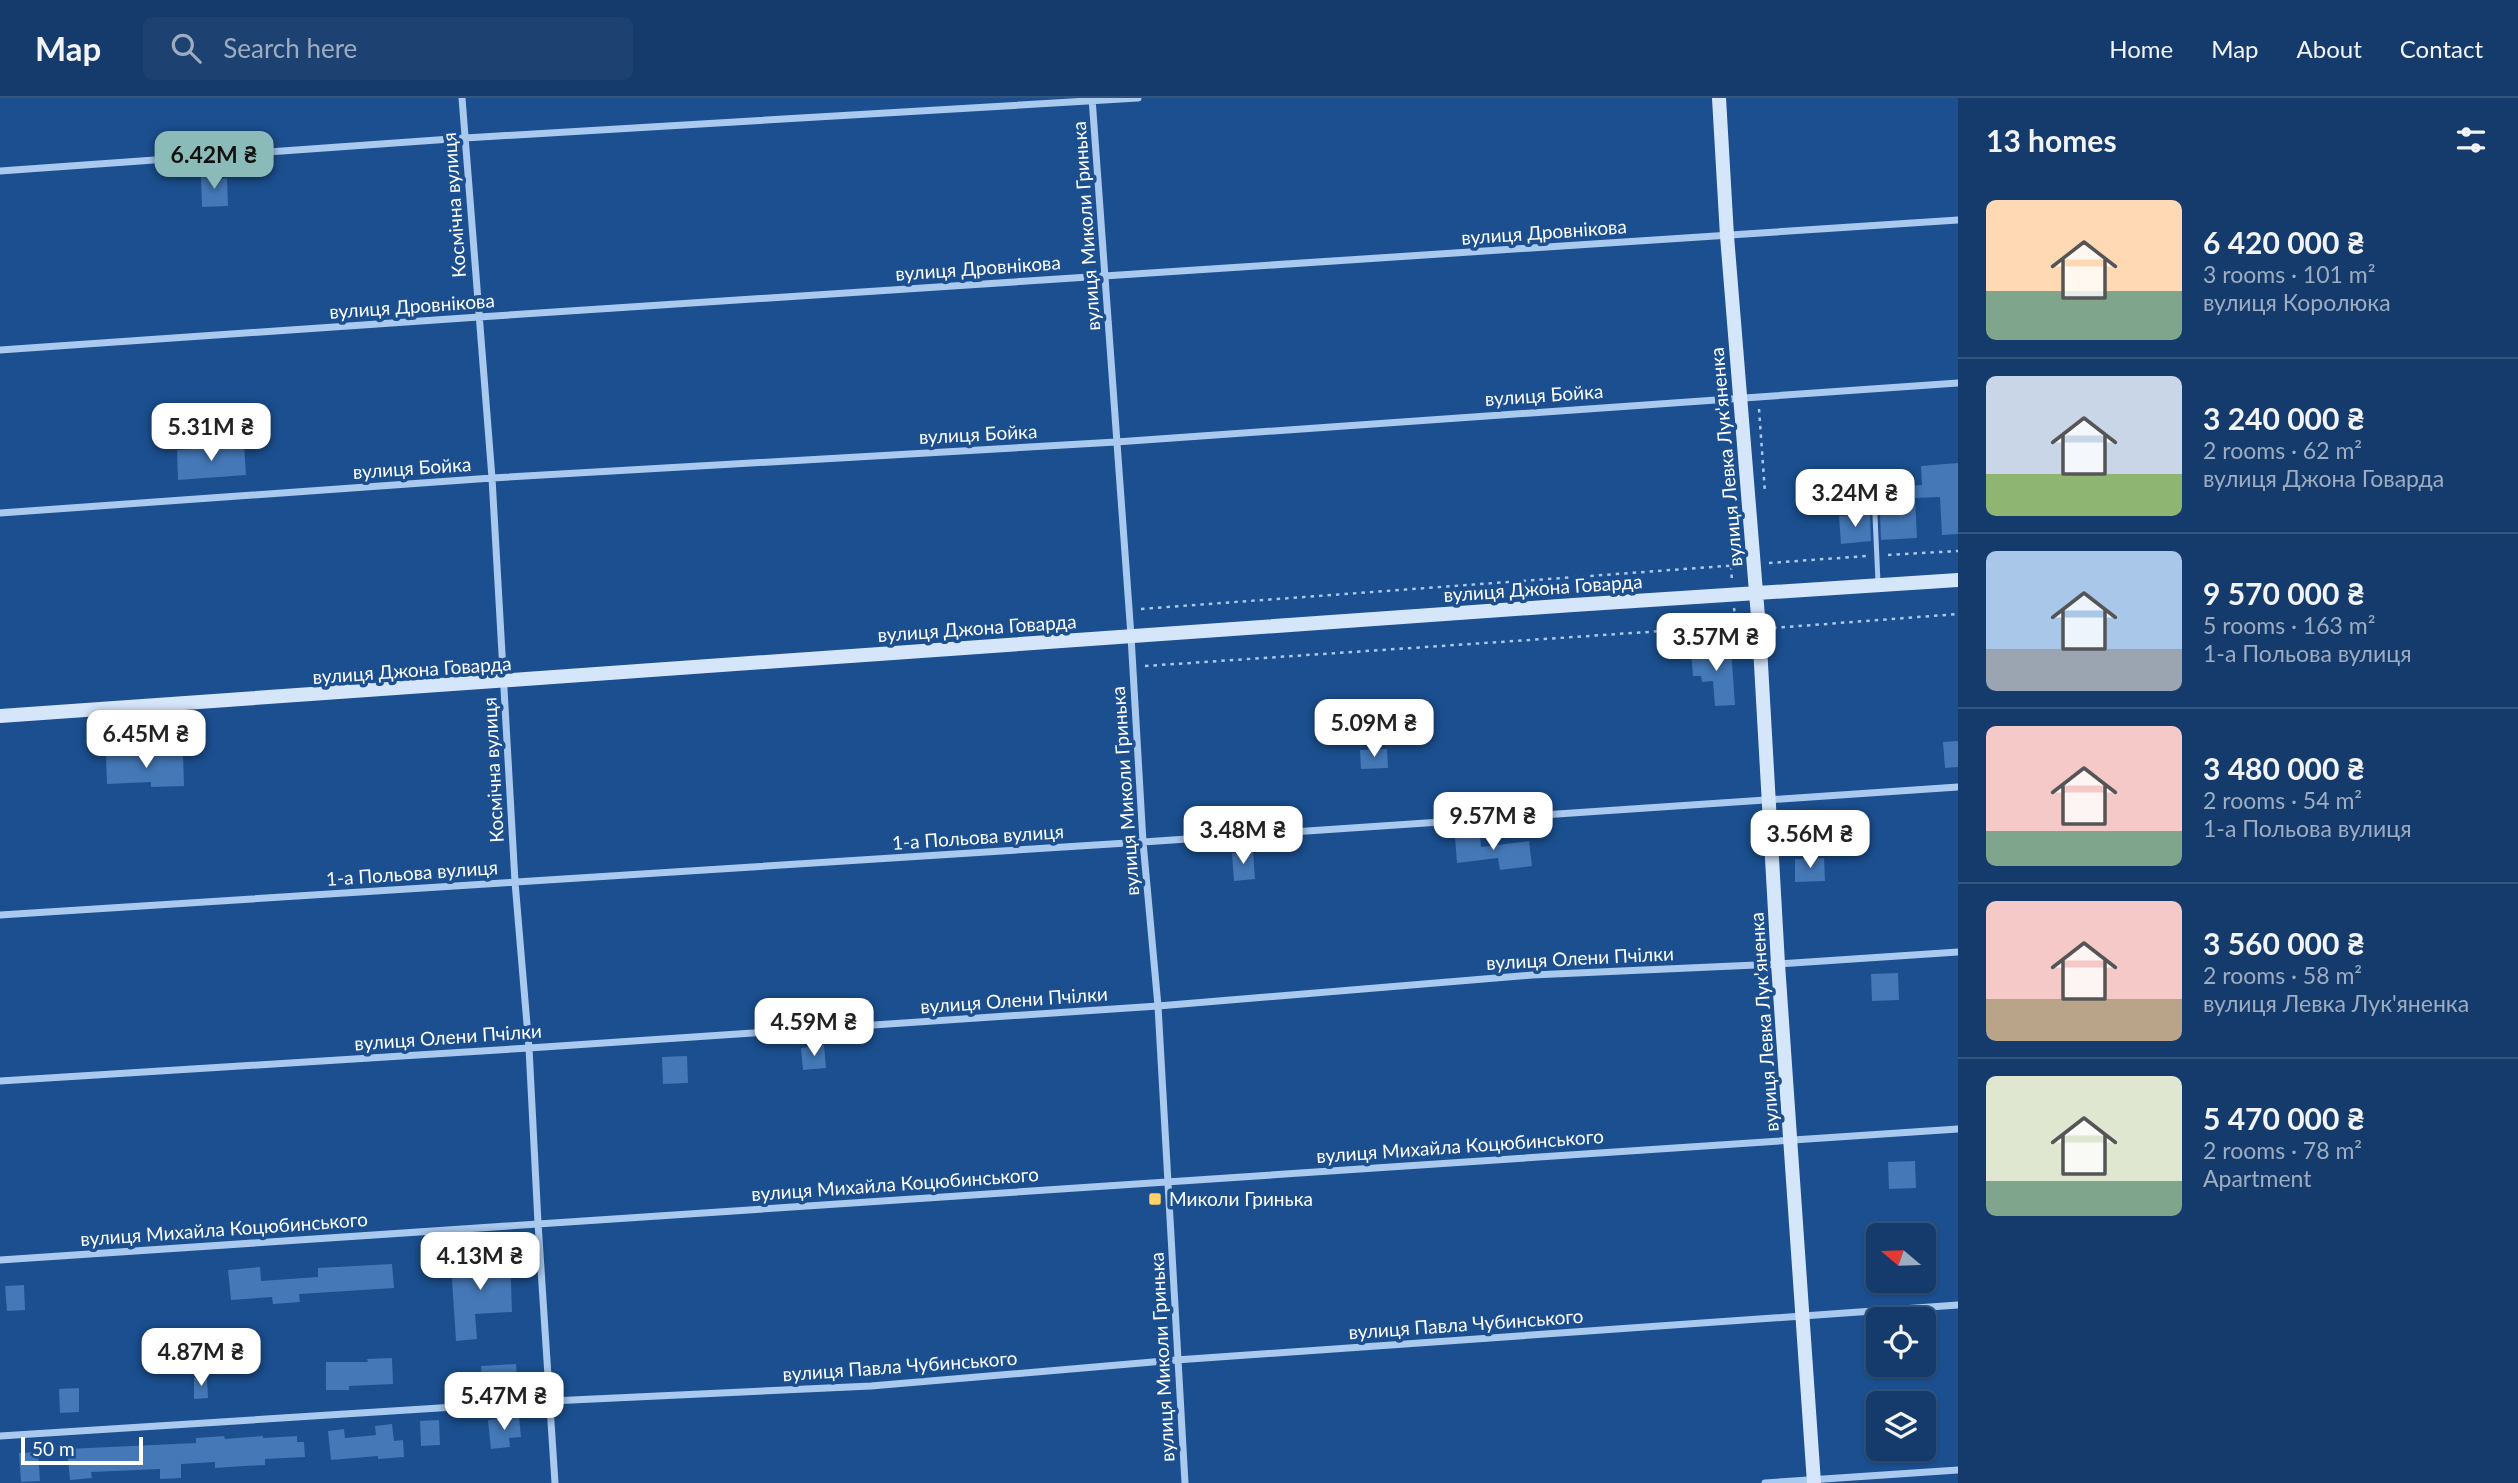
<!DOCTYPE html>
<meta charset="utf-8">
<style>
:root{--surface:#143b6b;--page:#1d4271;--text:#f1f3f6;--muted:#9dadc1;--line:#33557e;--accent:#8bbbb9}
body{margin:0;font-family:Lato,sans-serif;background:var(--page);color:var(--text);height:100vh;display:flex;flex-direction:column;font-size:26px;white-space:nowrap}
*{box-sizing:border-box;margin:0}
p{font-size:23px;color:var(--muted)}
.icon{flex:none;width:38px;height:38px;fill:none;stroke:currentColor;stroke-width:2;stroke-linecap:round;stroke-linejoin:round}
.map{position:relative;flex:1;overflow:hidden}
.panel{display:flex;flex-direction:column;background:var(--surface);width:560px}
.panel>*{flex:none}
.needle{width:46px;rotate:289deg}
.buttons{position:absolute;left:1866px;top:1125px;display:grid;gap:14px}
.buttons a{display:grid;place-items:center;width:70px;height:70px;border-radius:10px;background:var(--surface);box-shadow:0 2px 5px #0004,0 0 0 2px var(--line);font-size:35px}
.scale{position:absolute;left:21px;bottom:18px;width:122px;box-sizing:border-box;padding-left:7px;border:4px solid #fff;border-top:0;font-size:19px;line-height:24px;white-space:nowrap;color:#fff;-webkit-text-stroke:5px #1b4f8f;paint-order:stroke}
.price{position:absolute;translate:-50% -60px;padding:0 16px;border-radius:14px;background:#fff;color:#222;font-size:23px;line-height:46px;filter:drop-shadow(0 2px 4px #0008)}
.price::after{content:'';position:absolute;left:50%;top:42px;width:21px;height:16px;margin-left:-10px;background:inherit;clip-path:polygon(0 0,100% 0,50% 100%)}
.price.selected{background:var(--accent);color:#111}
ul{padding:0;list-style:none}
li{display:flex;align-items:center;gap:21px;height:175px;padding:0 28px}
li+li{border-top:2px solid var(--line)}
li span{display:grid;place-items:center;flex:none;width:196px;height:140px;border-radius:10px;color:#555}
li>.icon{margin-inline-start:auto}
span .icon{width:84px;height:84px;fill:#fffc;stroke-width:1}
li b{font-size:30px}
h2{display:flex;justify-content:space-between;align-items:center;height:84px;padding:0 28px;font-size:30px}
header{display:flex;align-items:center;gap:42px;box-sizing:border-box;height:98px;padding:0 35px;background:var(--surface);border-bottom:2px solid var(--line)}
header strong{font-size:33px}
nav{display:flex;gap:38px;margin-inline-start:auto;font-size:24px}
.search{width:490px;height:63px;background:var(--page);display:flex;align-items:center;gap:18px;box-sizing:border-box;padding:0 24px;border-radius:10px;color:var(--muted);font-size:26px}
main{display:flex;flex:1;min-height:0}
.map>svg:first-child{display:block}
</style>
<header>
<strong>Map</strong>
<div class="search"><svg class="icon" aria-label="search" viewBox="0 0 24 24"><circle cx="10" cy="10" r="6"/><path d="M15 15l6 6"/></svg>Search here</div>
<nav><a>Home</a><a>Map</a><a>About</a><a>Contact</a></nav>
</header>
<main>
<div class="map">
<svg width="1958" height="1385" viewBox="0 0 1958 1385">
<rect width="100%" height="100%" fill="#1b4f8f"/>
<!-- building -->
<path fill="#4478b7" d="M219 77V81L227 80 228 108 202 109 201 78Z
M244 347 246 377 178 382 177 352Z
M1958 365V436L1942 437 1940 399 1915 400 1917 440 1881 442 1880 417 1877 413 1872 414 1871 390 1922 387 1921 368Z
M1870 416 1871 443 1841 446 1839 418Z
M1731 550 1735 607 1715 608 1713 583 1702 584 1701 578H1693L1691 553Z
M1958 643V669L1945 670 1943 644Z
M1387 651 1388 670 1361 671 1360 652Z
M183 656 184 688 151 689V684L107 686 106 658Z
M1480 736 1481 749 1529 743 1532 768 1500 772 1498 760 1457 765 1455 739Z
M1253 754 1255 781 1234 783 1232 755Z
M1824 760 1825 783 1795 784V761Z
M1898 875 1899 902 1872 903 1871 876Z
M824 947 826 970 803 972 801 950Z
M687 958 688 985 663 986 662 959Z
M1915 1063 1916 1090 1889 1091 1888 1064Z
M488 1156H510L512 1214 475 1216 477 1241 456 1243 451 1167 488 1164Z
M392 1166 394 1190 299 1196 300 1204 273 1206 272 1199 231 1202 228 1172 260 1169 261 1183 318 1179V1170Z
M24 1187 25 1212 7 1213 5 1188Z
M392 1260 393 1286 349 1288V1292H326V1264H368L367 1261Z
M516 1266 517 1282 482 1284 481 1268Z
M194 1280H207L208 1300 194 1301Z
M79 1290V1314L60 1315 59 1291Z
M519 1319 521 1339 509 1340 510 1349 491 1351 488 1322Z
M439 1322 440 1347 421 1348 420 1323Z
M392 1326 394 1343 403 1342 404 1359 378 1361V1358L331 1362 328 1333 344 1331 345 1340 376 1337 375 1328Z
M224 1338 225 1341 263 1338V1340L297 1338V1344H304L305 1359 265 1361V1367L244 1368 215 1370V1364L181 1366V1380L160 1381V1371L91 1374 92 1380 70 1382 67 1351 196 1345V1340Z
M38 1354 40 1383 21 1384 19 1355Z"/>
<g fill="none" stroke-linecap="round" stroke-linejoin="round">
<!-- path -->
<path stroke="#a9c9ee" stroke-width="2.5" stroke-dasharray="3.5 5" stroke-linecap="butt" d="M1759 311 1765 395
M1888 457 1958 453
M1769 465 1867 458
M1731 468 1732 483
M1734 510 1736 528
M1141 511 1738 467
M1773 530 1958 516
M1145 568 1736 528V533L1745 532"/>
<!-- lane -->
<path stroke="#a9c9ee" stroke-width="5" d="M1875 418 1878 484"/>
<!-- street -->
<path stroke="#a9c9ee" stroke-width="7" d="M462 0 492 380 515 784 529 950 538 1125 555 1385
M1092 0 1131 538 1143 744 1158 908 1185 1385
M0 73 465 40 1138 0
M0 252 479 219 1958 122
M0 415 492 380 1116 344 1958 285
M0 817 1143 744 1958 689
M0 983 529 950 1158 908 1532 877 1778 866 1958 854
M0 1162 1958 1031
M0 1338 551 1303 871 1288 1176 1262 1958 1207
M1765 1385 1958 1372"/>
<!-- secondary -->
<path stroke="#d6e6fa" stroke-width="14" d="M1719 0 1727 138 1759 531 1778 866 1814 1385
M0 618C653 576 1305 522 1958 482"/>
</g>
<!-- markers -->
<rect fill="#ffd166" stroke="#1b4f8f" stroke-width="2.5" x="1148" y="1094" width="14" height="14" rx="3.5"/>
<g text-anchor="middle" stroke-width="7" stroke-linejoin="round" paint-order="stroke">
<!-- street labels -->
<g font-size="19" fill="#fff" stroke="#1b4f8f">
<text transform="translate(454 107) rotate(-94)" y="7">Космічна вулиця</text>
<text transform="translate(1086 128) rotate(-94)" y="7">вулиця Миколи Гринька</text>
<text transform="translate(1544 134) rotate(-4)" y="7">вулиця Дровнікова</text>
<text transform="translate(978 170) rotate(-4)" y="7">вулиця Дровнікова</text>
<text transform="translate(412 208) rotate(-4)" y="7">вулиця Дровнікова</text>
<text transform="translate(1544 297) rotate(-4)" y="7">вулиця Бойка</text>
<text transform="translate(978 336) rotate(-3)" y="7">вулиця Бойка</text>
<text transform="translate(1726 359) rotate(-95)" y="7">вулиця Левка Лук'яненка</text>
<text transform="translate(412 370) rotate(-4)" y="7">вулиця Бойка</text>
<text transform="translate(1543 490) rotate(-4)" y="7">вулиця Джона Говарда</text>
<text transform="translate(977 530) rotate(-4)" y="7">вулиця Джона Говарда</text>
<text transform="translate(412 572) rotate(-4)" y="7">вулиця Джона Говарда</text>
<text transform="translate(493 672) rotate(-93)" y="7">Космічна вулиця</text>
<text transform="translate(1125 693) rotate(-94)" y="7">вулиця Миколи Гринька</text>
<text transform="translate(978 739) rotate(-4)" y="7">1-а Польова вулиця</text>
<text transform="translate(412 775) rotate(-4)" y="7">1-а Польова вулиця</text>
<text transform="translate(1580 860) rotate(-3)" y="7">вулиця Олени Пчілки</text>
<text transform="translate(1014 902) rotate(-4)" y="7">вулиця Олени Пчілки</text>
<text transform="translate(1764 924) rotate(-94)" y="7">вулиця Левка Лук'яненка</text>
<text transform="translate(448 939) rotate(-4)" y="7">вулиця Олени Пчілки</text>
<text transform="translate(1460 1048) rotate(-4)" y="7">вулиця Михайла Коцюбинського</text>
<text transform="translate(895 1086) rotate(-4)" y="7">вулиця Михайла Коцюбинського</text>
<text transform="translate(224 1131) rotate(-4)" y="7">вулиця Михайла Коцюбинського</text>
<text transform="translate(1466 1226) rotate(-4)" y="7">вулиця Павла Чубинського</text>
<text transform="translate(1162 1259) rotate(-93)" y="7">вулиця Миколи Гринька</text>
<text transform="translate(900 1268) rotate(-4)" y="7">вулиця Павла Чубинського</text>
</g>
<!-- poi labels -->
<g font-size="19" fill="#fff" stroke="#1b4f8f" text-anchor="start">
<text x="1169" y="1108">Миколи Гринька</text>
</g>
</g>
</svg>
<div class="buttons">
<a><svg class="needle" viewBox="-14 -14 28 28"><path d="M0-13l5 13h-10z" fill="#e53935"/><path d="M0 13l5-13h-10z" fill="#9dadc1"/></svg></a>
<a><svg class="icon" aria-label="locate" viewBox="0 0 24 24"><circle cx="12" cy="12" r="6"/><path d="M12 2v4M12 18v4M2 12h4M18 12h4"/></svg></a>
<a><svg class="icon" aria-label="layers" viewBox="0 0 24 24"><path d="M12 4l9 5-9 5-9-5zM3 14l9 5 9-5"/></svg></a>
</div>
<div class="scale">50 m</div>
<b class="price selected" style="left:214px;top:93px">6.42M ₴</b>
<b class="price" style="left:211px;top:365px">5.31M ₴</b>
<b class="price" style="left:1855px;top:431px">3.24M ₴</b>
<b class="price" style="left:1716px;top:575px">3.57M ₴</b>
<b class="price" style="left:1374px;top:661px">5.09M ₴</b>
<b class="price" style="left:146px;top:672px">6.45M ₴</b>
<b class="price" style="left:1493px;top:754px">9.57M ₴</b>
<b class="price" style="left:1243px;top:768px">3.48M ₴</b>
<b class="price" style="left:1810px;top:772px">3.56M ₴</b>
<b class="price" style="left:814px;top:960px">4.59M ₴</b>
<b class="price" style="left:480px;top:1194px">4.13M ₴</b>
<b class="price" style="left:201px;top:1290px">4.87M ₴</b>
<b class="price" style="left:504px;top:1334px">5.47M ₴</b>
</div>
<section class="panel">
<h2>13 homes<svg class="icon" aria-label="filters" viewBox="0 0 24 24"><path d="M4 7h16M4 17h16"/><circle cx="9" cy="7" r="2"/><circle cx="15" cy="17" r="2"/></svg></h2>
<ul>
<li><span style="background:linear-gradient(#ffd9b3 65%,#7fa58c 0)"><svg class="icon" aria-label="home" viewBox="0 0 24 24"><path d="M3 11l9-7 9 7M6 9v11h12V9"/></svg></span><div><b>6 420 000 ₴</b><p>3 rooms · 101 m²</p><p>вулиця Королюка</p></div></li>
<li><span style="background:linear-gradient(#c9d6e8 70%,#8fb573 0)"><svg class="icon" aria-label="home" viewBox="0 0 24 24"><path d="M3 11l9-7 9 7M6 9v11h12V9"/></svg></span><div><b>3 240 000 ₴</b><p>2 rooms · 62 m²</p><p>вулиця Джона Говарда</p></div></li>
<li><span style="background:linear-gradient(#a9c7e8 70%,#9aa5b1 0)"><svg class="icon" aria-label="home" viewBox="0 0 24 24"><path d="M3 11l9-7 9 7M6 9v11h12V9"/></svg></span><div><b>9 570 000 ₴</b><p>5 rooms · 163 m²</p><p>1-а Польова вулиця</p></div></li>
<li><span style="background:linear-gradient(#f6c9c9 75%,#7fa58c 0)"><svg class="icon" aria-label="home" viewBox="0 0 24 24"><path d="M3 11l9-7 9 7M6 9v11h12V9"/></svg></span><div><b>3 480 000 ₴</b><p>2 rooms · 54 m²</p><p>1-а Польова вулиця</p></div></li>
<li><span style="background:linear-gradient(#f6c9c9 70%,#b9a48a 0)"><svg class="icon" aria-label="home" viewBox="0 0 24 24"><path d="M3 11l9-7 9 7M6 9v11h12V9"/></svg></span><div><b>3 560 000 ₴</b><p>2 rooms · 58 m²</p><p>вулиця Левка Лук'яненка</p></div></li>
<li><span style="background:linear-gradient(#dfe7d0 75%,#7fa58c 0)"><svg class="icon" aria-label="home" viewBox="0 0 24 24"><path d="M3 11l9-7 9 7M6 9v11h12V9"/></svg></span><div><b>5 470 000 ₴</b><p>2 rooms · 78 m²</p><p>Apartment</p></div></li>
</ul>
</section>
</main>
